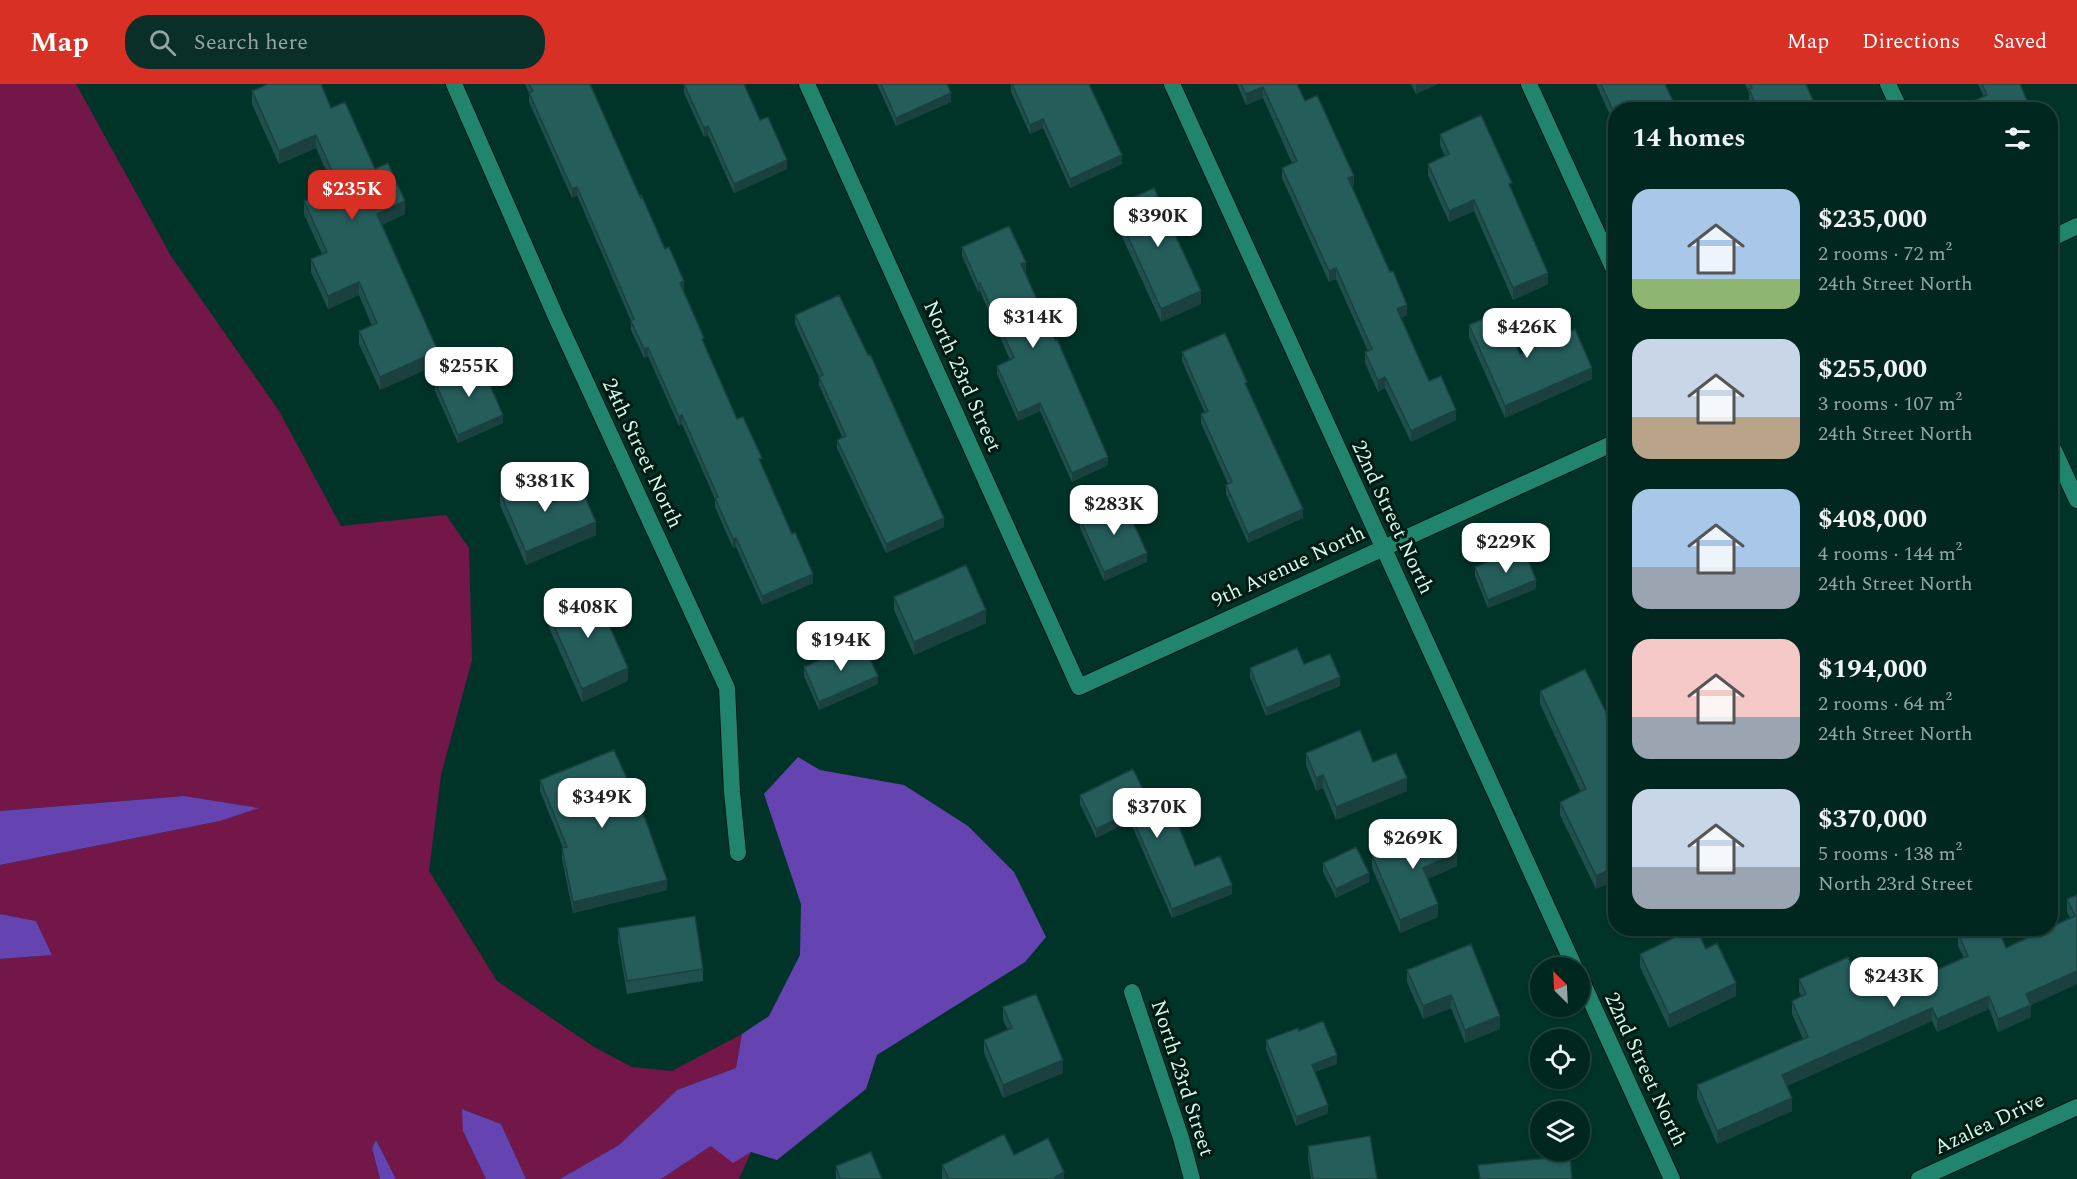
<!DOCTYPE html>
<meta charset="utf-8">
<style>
:root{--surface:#00271f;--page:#0a2f28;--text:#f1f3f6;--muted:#95a5a4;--line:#22443d;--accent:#d93025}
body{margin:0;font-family:Spectral,serif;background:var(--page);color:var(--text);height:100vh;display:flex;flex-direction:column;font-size:22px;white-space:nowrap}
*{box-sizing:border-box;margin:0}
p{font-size:20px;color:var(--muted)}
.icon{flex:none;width:33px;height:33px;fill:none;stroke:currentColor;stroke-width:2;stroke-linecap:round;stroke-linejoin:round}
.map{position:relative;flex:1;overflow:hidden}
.sheet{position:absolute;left:1608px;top:18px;width:450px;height:834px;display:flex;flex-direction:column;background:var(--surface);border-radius:24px;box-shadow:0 2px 4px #0004,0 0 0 2px var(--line)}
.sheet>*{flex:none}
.needle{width:39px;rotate:336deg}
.controls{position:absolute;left:1530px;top:873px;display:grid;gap:12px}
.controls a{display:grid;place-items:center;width:60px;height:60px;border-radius:50%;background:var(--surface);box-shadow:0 2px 4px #0004,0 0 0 2px var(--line);font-size:30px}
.price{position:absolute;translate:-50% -51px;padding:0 14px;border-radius:12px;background:#fff;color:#222;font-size:20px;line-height:39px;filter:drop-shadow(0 2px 3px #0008)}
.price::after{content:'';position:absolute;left:50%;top:36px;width:18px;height:14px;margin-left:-9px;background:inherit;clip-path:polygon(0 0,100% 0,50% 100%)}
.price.selected{background:var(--accent);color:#fff}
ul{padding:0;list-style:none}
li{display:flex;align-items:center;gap:18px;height:150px;padding:0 24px}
li span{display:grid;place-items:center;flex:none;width:168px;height:120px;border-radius:18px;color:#555}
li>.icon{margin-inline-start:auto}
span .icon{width:72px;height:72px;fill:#fffc;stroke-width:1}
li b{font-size:26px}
h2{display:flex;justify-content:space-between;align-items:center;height:72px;padding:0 24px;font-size:26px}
header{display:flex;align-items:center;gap:36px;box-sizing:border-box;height:84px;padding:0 30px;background:var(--accent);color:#fff}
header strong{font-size:28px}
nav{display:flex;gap:33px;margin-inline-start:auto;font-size:21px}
.search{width:420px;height:54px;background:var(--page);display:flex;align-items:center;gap:15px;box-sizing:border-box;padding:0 21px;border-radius:24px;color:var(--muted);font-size:22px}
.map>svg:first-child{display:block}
</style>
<header>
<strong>Map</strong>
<div class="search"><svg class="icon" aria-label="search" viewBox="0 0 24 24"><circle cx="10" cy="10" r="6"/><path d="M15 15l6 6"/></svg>Search here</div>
<nav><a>Map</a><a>Directions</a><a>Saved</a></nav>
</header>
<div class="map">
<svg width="2077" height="1095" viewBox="0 0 2077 1095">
<rect width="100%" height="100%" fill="#003429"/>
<!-- green -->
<path fill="#731748" d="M0 0H76L171 172 279 327 341 442 446 431 469 464 472 576 441 691 429 787 497 897 594 963 632 983 672 987 742 950 736 984 677 1006 619 1061 560 1095H526L501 1040 463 1025V1047L486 1095H396L376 1056 372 1064 380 1095H0V875L52 871 36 837 0 830V781L220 737 258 724 184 712 0 727Z
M711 1062 751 1068 739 1095H661Z"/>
<!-- water -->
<path fill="#6543b0" d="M798 673 820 686 904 701 968 742 1014 788 1046 853 1025 878 877 971 866 1005 777 1076 751 1068 733 1079 711 1062 661 1095H560L619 1061 677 1006 736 984 742 950 769 932 800 871 801 820 764 710Z
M184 712 259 724 220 737 0 781V727Z
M0 830 36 837 52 871 0 875Z
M462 1025 501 1040 526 1095H486L463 1047Z
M376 1056 396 1095H380L372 1064Z"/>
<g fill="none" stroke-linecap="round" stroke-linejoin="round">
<!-- minor casing -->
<g stroke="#001912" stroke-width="18">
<path id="minor" d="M454 0 556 233 727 604 732 708 738 769
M807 0 1079 603 1616 358
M1172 0 1575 884
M1529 0 1616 190
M1888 0 1900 26
M2050 155 2077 142
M2050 358 2077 416
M1580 893 1672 1095
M1132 908 1181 1054 1192 1095
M1919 1095 2077 1023"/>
</g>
<!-- minor -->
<use href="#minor" stroke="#21856e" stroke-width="16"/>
</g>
<!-- wall -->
<path fill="#20504e" d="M525 0H590L641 115 684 206H683L704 262 737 335 762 382 813 499 762 521 736 463 733 464 715 423V415L682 340 679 342 648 272 644 274 631 246V237L577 111 572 114 529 18V9Z
M684 0 760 36 787 85 734 109 708 51 704 53 684 9Z
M877 0H947L951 18 896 42Z
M1011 0 1122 80 1070 104 1043 44 1030 50 1011 8Z
M1237 0H1297L1305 17 1354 102 1352 103 1407 231 1401 234 1429 297 1456 336 1411 358 1385 304 1378 308 1365 279V268L1368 267 1336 195 1329 198 1282 94V84L1292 79 1263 14 1246 21Z
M1411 0H1438L1416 10Z
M1596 0H1665L1616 26V44Z
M1745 0H1806L1816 24 1834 26H1753L1749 17V9Z
M1978 0H2020L2031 26H1965V21L1984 13Z
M252 7 331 24 375 85 405 130 382 141 438 280 380 306 359 260V247L372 242 359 211 328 225 311 188V175L322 170 304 130V117L334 104 316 64 279 80 252 20Z
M1440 50 1512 107 1548 200 1513 216 1474 127 1449 138 1428 91V80L1445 72 1440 61Z
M1114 122 1201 220 1161 238 1114 135Z
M962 163 1026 187H1025L1108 381 1072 398 1040 327 1018 337 997 290V282L1010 276 980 207 978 208 962 172Z
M795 231 944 443 886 469 837 364V356L842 353 819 301V293L795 240Z
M1469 241 1520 270 1592 295 1505 334 1469 253Z
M1182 268 1247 303 1303 434 1248 459 1226 410V401L1228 400 1201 339V330L1205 329 1182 277Z
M435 298 503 339 458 359 435 307Z
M500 409 554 418 596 451 526 481 500 421Z
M1080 435 1147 478 1104 497 1080 444Z
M1475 483 1536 505 1488 524 1475 492Z
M894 513 986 539 914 571 894 526Z
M547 526 628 597 582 618 547 539Z
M804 583 878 600 819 626 804 592Z
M1250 584 1340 602 1266 632 1250 593Z
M1540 607 1616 649 1596 805 1560 731V718L1581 708 1540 620Z
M1306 669 1373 678 1407 707 1336 736 1323 704 1316 707 1306 681Z
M540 696 667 806 573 829 562 775V764H563L540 707Z
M1080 711 1154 728 1195 782 1232 810 1172 834 1130 737 1096 754 1080 720Z
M1372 771 1457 782 1427 795 1438 833 1400 849 1372 784Z
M1323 779 1369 798 1336 814 1323 788Z
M2077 811V900L2031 921V933L1998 948 1989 925 1937 948 1932 937 1787 1002 1792 1027 1717 1060 1697 1014V1001L1803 955 1792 930V917L1802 913 1799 908V895L1861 901 1887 908 1964 874 1958 862V849L2006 864 2070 834 2067 828V815Z
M618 844 703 885V897L627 910 618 857Z
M1471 860 1500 945 1465 959 1451 924 1423 935 1407 898V886Z
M1706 865 1736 912 1669 944 1640 883V870Z
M1003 923 1063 989 1003 1014 984 969V956L1008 946 1003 936Z
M1299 947 1337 980 1315 988 1328 1029 1296 1042 1266 965V956Z
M1308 1062 1377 1095H1311L1308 1075Z
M1014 1071 1064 1095H942V1081Z
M836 1082 882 1095H836Z"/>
<!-- shaded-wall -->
<path fill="#1a4140" d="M1418 0H1438L1416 10V1Z
M1263 3V14L1246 21V10Z
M951 9V18L896 42V34Z
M1043 35V44L1030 50V41Z
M708 42V51L704 53V44Z
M316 51V64L279 80V67Z
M1122 71V80L1070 104V95Z
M787 76V85L734 109V100Z
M1354 92V102L1348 105V94Z
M577 103V111L572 114V105Z
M1474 116V127L1449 138V127Z
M405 117V130L377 143V130Z
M1026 178V187L1021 189V180Z
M1336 184V195L1329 198V187Z
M1548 189V200L1513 216V204Z
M684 197V206L680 207V199Z
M359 198V211L328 225V212Z
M980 199V207L978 208V200Z
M1201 207V220L1161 238V225Z
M1407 221V231L1397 236V225Z
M648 264V272L644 274V265Z
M438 267V280L380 306V293Z
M1592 284V295L1505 334V322Z
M1385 293V304L1378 308V297Z
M1040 319V327L1018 337V329Z
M1456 326V336L1411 358V347Z
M503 331V339L458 359V351Z
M682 331V340L679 342V333Z
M1108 373V381L1072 398V389Z
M1303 425V434L1248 459V450Z
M944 434V443L886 469V460Z
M596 438V451L526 481V468Z
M736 454V463L733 464V455Z
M1147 469V478L1104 497V488Z
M813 490V499L762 521V512Z
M1536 496V505L1488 524V516Z
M986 526V539L914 571V558Z
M628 584V597L582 618V605Z
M878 592V600L819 626V618Z
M1340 593V602L1266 632V624Z
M1323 691V704L1316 707V694Z
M1407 694V707L1336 736V723Z
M1130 729V737L1096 754V745Z
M1457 769V782L1423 797V784Z
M1616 783V796L1596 805V792Z
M1369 789V798L1336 814V805Z
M667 796V806L573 829V818Z
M1232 801V810L1172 834V825Z
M1438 820V833L1400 849V836Z
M2077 887V900L2031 921V933L1998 948V935L2026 910Z
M1736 899V912L1669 944V931Z
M1451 911V924L1423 935V922Z
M1989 912V925L1937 948V935Z
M1932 924V937L1782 1004V991Z
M1500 932V945L1465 959V946Z
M1337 971V980L1312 989V981Z
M1063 976V989L1003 1014V1001Z
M1792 1014V1027L1717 1060V1047Z
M1328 1021V1029L1296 1042V1033Z
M1064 1088V1095H1055V1093Z"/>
<!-- building -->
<path fill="#255d5b" stroke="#1a4140" stroke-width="1.5" d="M268 0H321L331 24 345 18 375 85 388 79 405 117 377 130 438 267 380 293 359 247 377 239 359 198 328 212 311 175 327 168 304 117 338 101 316 51 279 67 252 7Z
M529 0H590L641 115V110L665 165 669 163 684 197 680 199 704 254 702 255 737 335 743 333 762 374 759 375 792 450 795 448 813 490 762 512 736 454 733 455 715 414 718 413 682 331 679 333 648 264 644 265 631 237 634 235 577 103 572 105 529 9 533 7Z
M684 0H744L760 36 768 33 787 76 734 100 708 42 704 44Z
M881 0H947L951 9 896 34Z
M1012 0H1089L1122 71 1070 95 1043 35 1030 41Z
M1241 0H1297L1305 17 1317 11 1354 92 1348 94 1390 188 1393 187 1407 221 1397 225 1429 297 1441 292 1456 326 1411 347 1385 293 1378 297 1365 268 1372 265 1336 184 1329 187 1282 84 1297 77 1263 3 1246 10Z
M1601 0H1665L1677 26H1616V33Z
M1750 0H1806L1816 24 1831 17 1834 26H1758L1749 5 1752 4Z
M1982 0H2020L2031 26H1967L1965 21 1987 11Z
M1481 31 1512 99 1509 100 1548 189 1513 204 1474 116 1449 127 1428 80 1449 70 1440 50Z
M1154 104 1201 207 1161 225 1114 122Z
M1009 142 1026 178 1021 180 1055 256 1057 255 1108 373 1072 389 1040 319 1018 329 997 282 1014 274 980 199 978 200 962 163Z
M839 211 868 271 870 270 944 434 886 460 837 356 846 352 819 293 823 291 795 231Z
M1501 227 1520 270 1575 245 1592 284 1505 322 1469 241Z
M1225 249 1247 298 1245 299 1303 425 1248 450 1226 401 1232 398 1201 330 1208 327 1182 268Z
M480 278 503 331 458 351 435 298Z
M542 391 554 418 582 406 596 438 526 468 500 409Z
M1123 416 1147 469 1104 488 1080 435Z
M1523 463 1536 496 1488 516 1475 483Z
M966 481 986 526 914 558 894 513Z
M593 505 628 584 582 605 547 526Z
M862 557 878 592 819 618 804 583Z
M1297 564 1304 580 1330 570 1340 593 1266 624 1250 584Z
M1585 585 1616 649V669L1612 671 1616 678V783L1596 792 1560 718 1586 705 1540 607Z
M1360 646 1373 678 1396 669 1407 694 1336 723 1323 691 1316 694 1306 669Z
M614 666 646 737 667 796 573 818 562 764 567 763 540 696Z
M1133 685 1154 728 1170 721 1195 782 1220 772 1232 801 1172 825 1130 729 1096 745 1080 711Z
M1444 740 1457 769 1423 784 1438 820 1400 836 1372 771Z
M1356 763 1369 789 1336 805 1323 779Z
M2077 811V887L2026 910 2031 921 1998 935 1989 912 1937 935 1932 924 1782 991 1792 1014 1717 1047 1697 1001 1808 953 1792 917 1806 910 1799 895 1848 873 1861 901 1880 893 1887 908 1968 872 1958 849 1968 844H1998L2006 864 2048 844H2050V843L2075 832 2067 815Z
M695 832 703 885 627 897 618 844Z
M1694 844H1696L1706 865 1717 859 1736 899 1669 931 1640 870Z
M1471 860 1500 932 1465 946 1451 911 1423 922 1407 886Z
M1036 910 1063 976 1003 1001 984 956 1012 944 1003 923Z
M1323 937 1337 971 1312 981 1328 1021 1296 1033 1266 956 1298 944 1299 947Z
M1004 1050 1014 1071 1048 1054 1064 1088 1055 1093 1056 1095H949L942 1081Z
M1370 1052 1377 1095H1313L1308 1062Z
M871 1068 882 1095H840L836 1082Z
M1570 1072 1572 1095H1480L1478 1081Z"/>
<g text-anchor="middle" stroke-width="6" stroke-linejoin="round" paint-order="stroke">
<!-- street labels -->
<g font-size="21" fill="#cef9eb" stroke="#001912">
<text transform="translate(963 292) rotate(66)" y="7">North 23rd Street</text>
<text transform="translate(643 369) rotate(65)" y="7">24th Street North</text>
<text transform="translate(1393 433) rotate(65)" y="7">22nd Street North</text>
<text transform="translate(1288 482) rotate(-25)" y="7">9th Avenue North</text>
<text transform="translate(1646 985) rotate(65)" y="7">22nd Street North</text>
<text transform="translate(1183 994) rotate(72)" y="7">North 23rd Street</text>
<text transform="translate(1989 1039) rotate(-25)" y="7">Azalea Drive</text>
</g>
</g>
</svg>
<div class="controls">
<a><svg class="needle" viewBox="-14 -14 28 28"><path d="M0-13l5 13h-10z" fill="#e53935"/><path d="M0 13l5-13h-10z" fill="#95a5a4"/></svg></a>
<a><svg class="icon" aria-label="locate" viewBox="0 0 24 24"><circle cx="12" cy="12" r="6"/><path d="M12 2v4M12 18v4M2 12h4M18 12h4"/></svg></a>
<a><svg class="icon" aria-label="layers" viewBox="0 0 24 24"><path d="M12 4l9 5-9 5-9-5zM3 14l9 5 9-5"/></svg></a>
</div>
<b class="price selected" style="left:352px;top:137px">$235K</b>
<b class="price" style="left:1158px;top:164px">$390K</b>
<b class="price" style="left:1033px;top:265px">$314K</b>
<b class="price" style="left:1527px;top:275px">$426K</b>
<b class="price" style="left:469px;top:314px">$255K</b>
<b class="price" style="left:545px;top:429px">$381K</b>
<b class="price" style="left:1114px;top:452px">$283K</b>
<b class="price" style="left:1506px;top:490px">$229K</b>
<b class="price" style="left:588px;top:555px">$408K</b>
<b class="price" style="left:841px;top:588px">$194K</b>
<b class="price" style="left:602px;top:745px">$349K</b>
<b class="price" style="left:1157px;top:755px">$370K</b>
<b class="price" style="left:1413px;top:786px">$269K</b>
<b class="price" style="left:1894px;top:924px">$243K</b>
<section class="sheet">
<h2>14 homes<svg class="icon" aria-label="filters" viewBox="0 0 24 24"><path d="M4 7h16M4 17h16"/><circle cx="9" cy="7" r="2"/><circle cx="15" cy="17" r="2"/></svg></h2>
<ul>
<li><span style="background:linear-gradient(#a9c7e8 75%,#8fb573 0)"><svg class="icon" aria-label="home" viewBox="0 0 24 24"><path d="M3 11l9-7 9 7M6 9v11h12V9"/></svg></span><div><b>$235,000</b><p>2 rooms · 72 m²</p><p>24th Street North</p></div></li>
<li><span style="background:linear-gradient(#c9d6e8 65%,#b9a48a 0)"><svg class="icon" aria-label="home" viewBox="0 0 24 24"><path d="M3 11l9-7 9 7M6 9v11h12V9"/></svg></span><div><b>$255,000</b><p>3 rooms · 107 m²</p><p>24th Street North</p></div></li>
<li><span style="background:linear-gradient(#a9c7e8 65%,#9aa5b1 0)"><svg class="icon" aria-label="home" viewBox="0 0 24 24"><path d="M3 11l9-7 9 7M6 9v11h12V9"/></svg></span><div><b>$408,000</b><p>4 rooms · 144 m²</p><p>24th Street North</p></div></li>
<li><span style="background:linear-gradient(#f6c9c9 65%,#9aa5b1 0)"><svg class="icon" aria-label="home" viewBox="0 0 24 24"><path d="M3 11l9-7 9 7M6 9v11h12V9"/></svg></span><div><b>$194,000</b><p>2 rooms · 64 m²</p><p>24th Street North</p></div></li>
<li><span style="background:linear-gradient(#c9d6e8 65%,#9aa5b1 0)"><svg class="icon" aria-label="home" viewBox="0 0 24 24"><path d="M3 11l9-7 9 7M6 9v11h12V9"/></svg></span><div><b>$370,000</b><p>5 rooms · 138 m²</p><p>North 23rd Street</p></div></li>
</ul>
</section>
</div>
